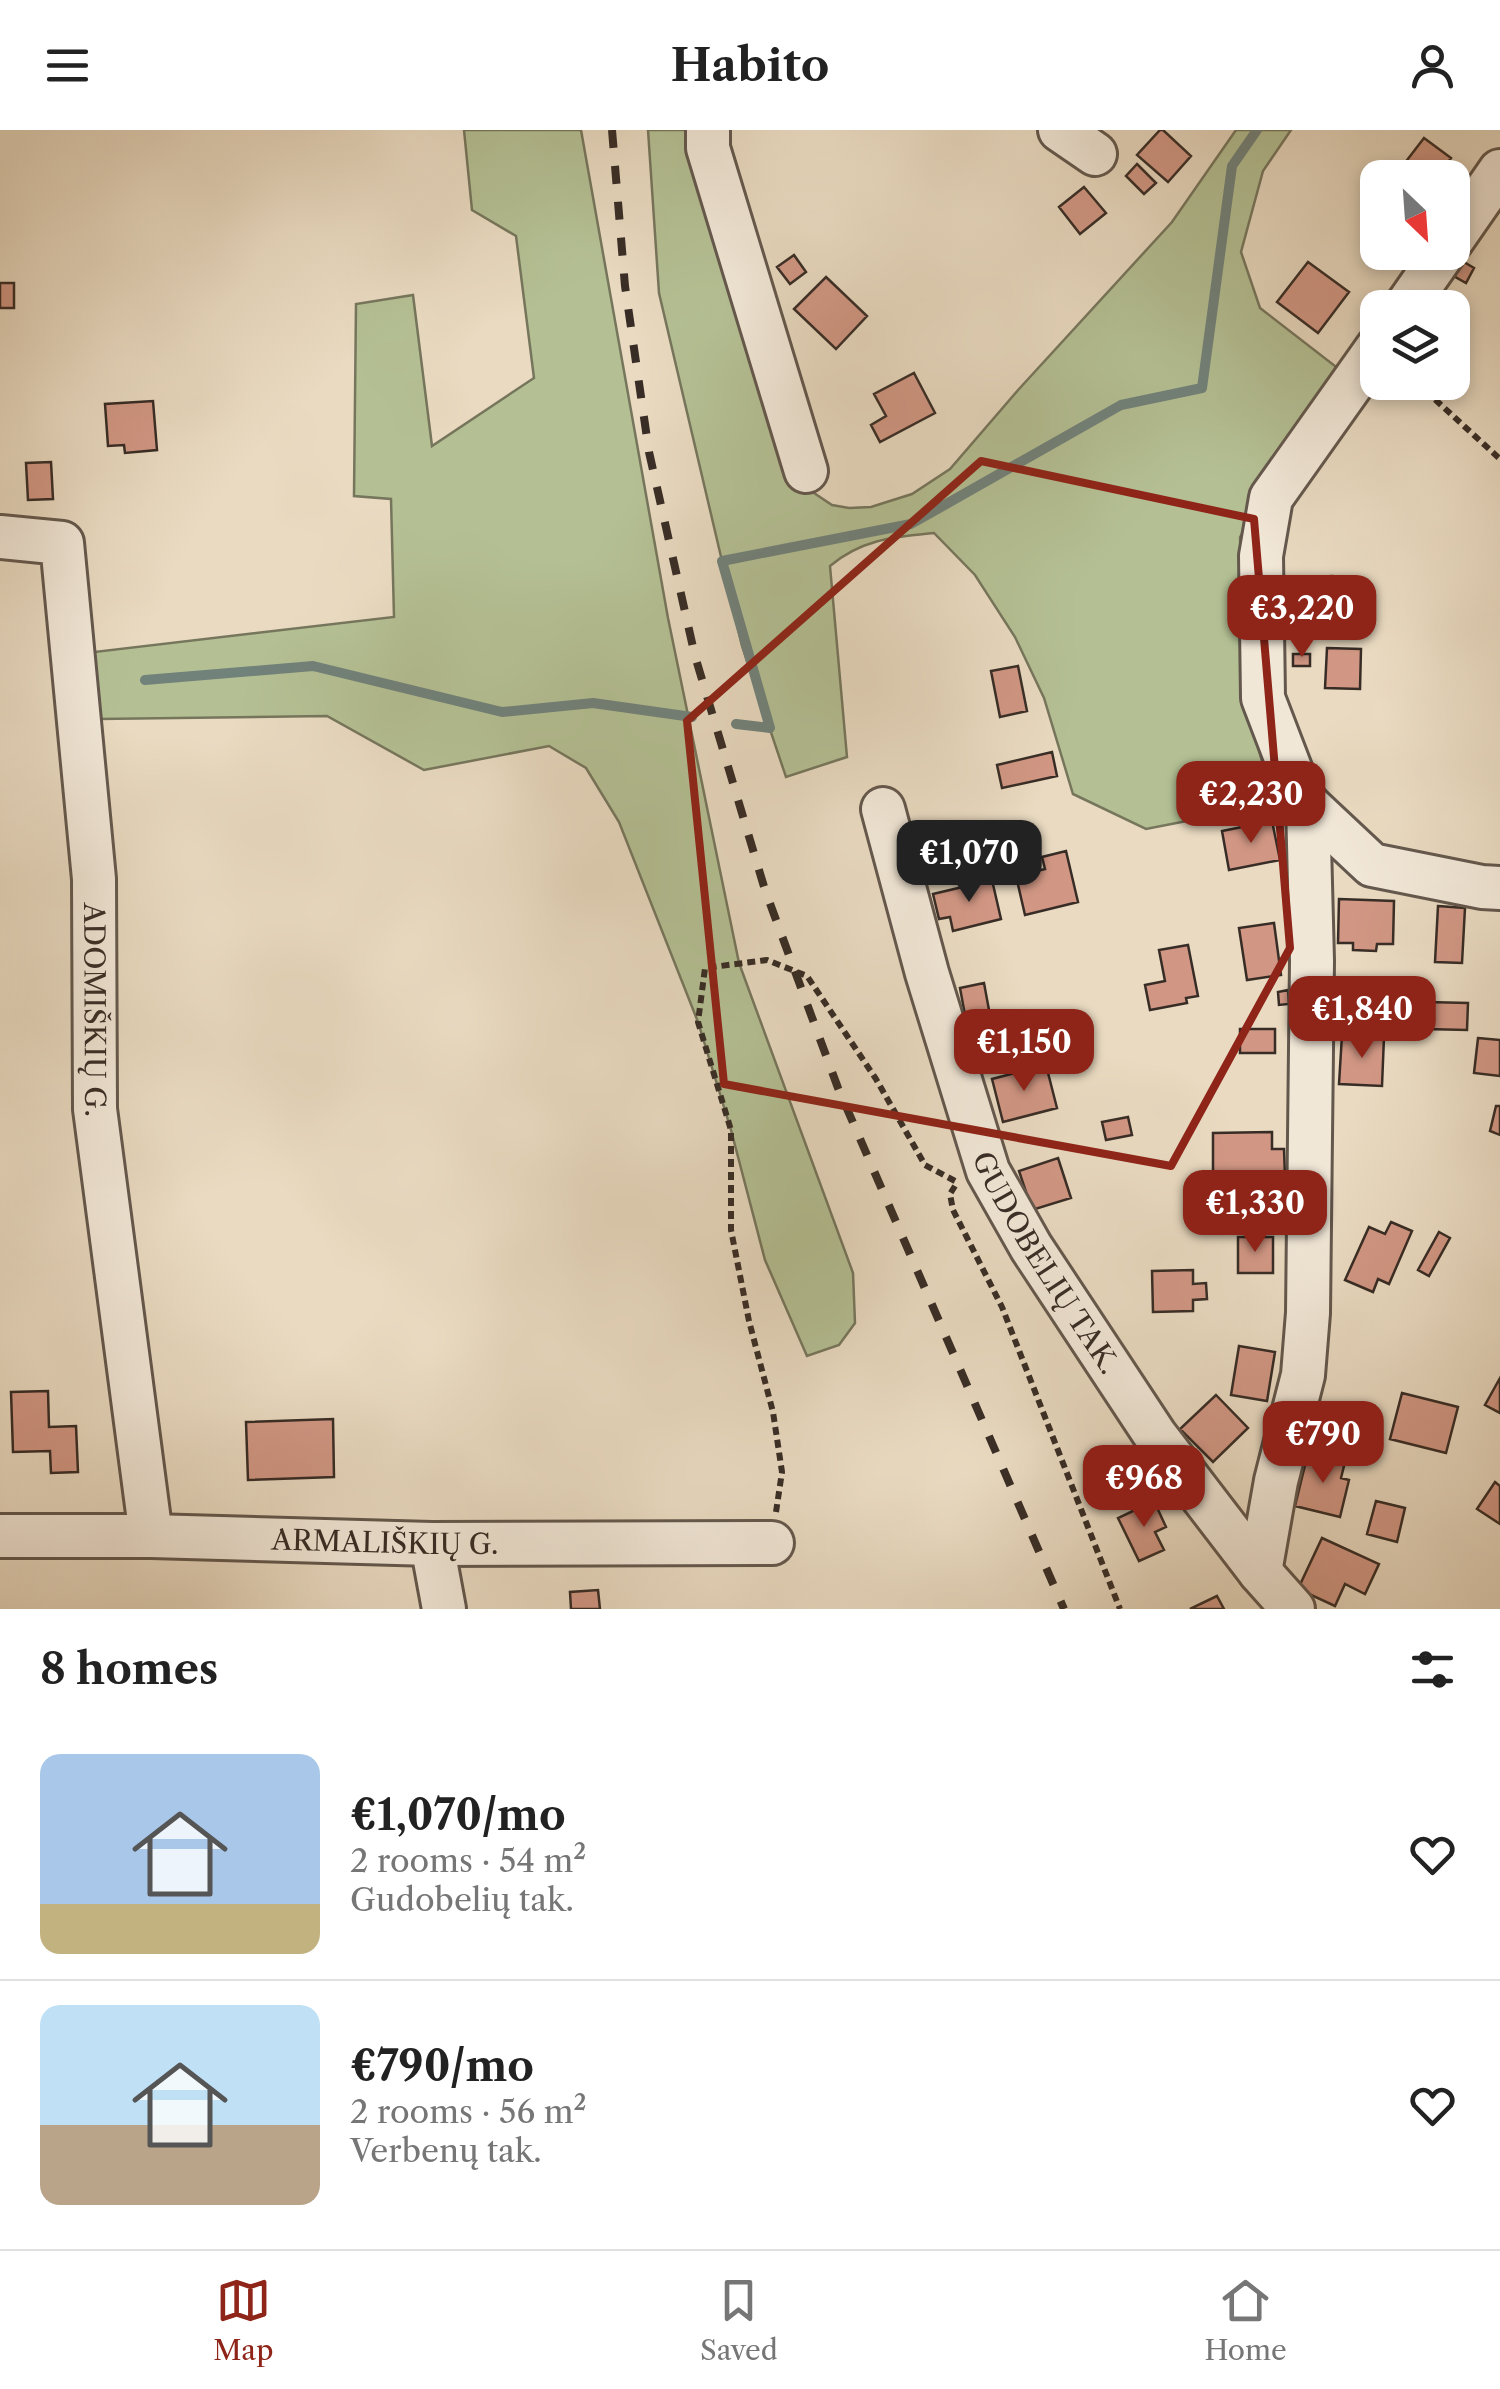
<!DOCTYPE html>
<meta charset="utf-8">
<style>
:root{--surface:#fff;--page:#f6f6f6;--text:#222;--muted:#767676;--line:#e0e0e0;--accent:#8f2418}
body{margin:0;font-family:"Libre Caslon Text",serif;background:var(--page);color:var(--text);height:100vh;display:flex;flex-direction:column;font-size:38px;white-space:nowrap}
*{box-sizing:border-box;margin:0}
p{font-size:32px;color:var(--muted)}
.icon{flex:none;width:55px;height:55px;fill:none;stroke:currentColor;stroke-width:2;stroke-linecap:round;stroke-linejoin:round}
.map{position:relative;height:1479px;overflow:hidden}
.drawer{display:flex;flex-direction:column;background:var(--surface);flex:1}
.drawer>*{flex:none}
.needle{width:65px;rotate:155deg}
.tools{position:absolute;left:1360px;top:30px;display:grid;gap:20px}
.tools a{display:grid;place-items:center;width:110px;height:110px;border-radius:20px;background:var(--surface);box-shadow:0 5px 15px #0003;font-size:50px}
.price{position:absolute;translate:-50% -85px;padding:0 22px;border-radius:20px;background:var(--accent);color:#fff;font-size:32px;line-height:65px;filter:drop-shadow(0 2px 5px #0008)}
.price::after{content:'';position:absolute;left:50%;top:60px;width:30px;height:22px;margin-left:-15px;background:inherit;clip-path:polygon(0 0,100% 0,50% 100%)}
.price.active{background:#222;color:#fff}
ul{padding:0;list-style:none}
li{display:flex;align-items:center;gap:30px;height:250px;padding:0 40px}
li+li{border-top:2px solid var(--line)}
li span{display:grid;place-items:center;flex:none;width:280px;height:200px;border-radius:20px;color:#555}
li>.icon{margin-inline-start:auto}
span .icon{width:120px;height:120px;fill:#fffc;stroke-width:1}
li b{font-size:42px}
h2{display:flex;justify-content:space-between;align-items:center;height:120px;padding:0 40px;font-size:42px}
header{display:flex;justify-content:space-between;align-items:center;height:130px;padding:0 40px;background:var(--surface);font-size:45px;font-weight:700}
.menu{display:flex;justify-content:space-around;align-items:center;height:140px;border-top:2px solid var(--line);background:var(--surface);font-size:28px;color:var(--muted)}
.menu a{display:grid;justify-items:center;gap:5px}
.menu .active{color:var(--accent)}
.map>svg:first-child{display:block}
</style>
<header><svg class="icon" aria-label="menu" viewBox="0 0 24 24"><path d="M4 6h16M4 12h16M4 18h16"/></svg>Habito<svg class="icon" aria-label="person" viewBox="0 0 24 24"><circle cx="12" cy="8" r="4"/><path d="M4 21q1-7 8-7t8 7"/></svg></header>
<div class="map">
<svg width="1500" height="1479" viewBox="0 0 1500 1479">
<rect width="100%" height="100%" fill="#e9dac1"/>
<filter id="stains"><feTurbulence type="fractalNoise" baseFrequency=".002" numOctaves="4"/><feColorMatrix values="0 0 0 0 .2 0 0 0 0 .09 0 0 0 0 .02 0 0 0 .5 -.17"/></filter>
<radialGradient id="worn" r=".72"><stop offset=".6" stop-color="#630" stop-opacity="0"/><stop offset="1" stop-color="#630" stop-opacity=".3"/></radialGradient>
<!-- green -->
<path fill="#b4c094" stroke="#76765d" stroke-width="2.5" d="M464 0H581L668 488 739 833 853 1143 855 1193 839 1215 807 1226 765 1130 731 1000 698 892 619 692 586 638 549 616 424 640 327 586 99 589 94 522 394 487 391 369 354 366 356 174 413 165 432 316 534 248 516 106 472 80Z
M648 0H700L790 347 832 375 849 378 871 377 912 364 950 339 1019 259 1172 92 1236 0H1291L1263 41 1241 122 1260 178 1344 243 1240 407 1245 546 1255 606 1274 674 1146 699 1073 664 1044 568 1015 507 975 445 934 403C894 407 862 409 830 436L847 627 786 647 742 516 659 163Z"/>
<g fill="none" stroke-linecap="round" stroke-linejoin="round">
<!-- stream -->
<path stroke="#71827b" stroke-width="10" d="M145 550 313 536 502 582 593 573 692 587
M736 594 770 598 722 431 911 394 1121 275 1202 258 1232 36 1257 0"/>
</g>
<!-- building -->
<path fill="#d19784" stroke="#382d26" stroke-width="2.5" d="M1160 0H1163L1191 26 1168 52 1137 25Z
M1424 8 1451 28 1437 48H1414L1401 38Z
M1137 34 1156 53 1144 64 1126 46Z
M1084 57 1106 83 1080 104 1059 77Z
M794 125 806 142 790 154 777 137Z
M1452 125 1474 138 1466 153 1443 140Z
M1308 132 1349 162 1318 203 1277 172Z
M826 147 867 186 836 219 794 179Z
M0 153H14V178H0Z
M914 243 935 283 880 312 871 295 886 286 874 264Z
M153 271 157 320 125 323 124 315 108 316 105 274Z
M51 332 53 369 28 370 26 333Z
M1332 446 1334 484 1295 486 1293 448Z
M1327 518 1361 519 1360 559 1325 558Z
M1293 524H1310V536H1293Z
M1018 536 1027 581 1000 587 991 541Z
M1052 622 1057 646 1002 658 997 635Z
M1272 691 1280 730 1229 740 1222 701Z
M1066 721 1078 772 1025 785 1016 746 1045 739 1042 727Z
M992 750 1001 789 953 801 950 787 939 789 933 764Z
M1339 769 1394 771 1393 814H1377L1376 821 1353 820V813H1338Z
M1438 776 1465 778 1462 833 1435 832Z
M1274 793 1281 845 1247 850 1239 798Z
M1188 815 1198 866 1186 868 1187 873 1150 880 1145 855 1165 851 1159 820Z
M984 853 989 880 965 885 960 858Z
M1288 860 1289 874 1279 875 1278 862Z
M1426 872 1468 873 1467 900 1425 899Z
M1374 875H1402L1401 898 1374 897Z
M1240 899H1275V923H1240Z
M1342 905 1384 907 1382 956 1339 954Z
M1478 908 1500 910V946L1474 943Z
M1046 935 1057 978 1003 992 992 949Z
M1496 976H1500V1005L1490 1001Z
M1128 987 1132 1005 1106 1010 1102 992Z
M1272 1002V1019H1284L1285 1047H1260V1063H1229V1048H1213V1003Z
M1058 1028 1071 1068 1032 1080 1019 1041Z
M1391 1092 1412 1101 1389 1154 1378 1149 1373 1162 1345 1150 1369 1097 1385 1104Z
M1439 1102 1450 1108 1429 1146 1418 1140Z
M1238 1107H1273V1143H1238Z
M1193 1140V1154L1206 1153 1207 1169 1193 1170V1181L1153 1182 1152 1141Z
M1239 1216 1275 1222 1267 1271 1231 1265Z
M1500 1248V1283L1485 1275Z
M48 1261 49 1297 76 1296 78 1342 51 1343 50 1321 13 1322 11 1262Z
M1402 1263 1458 1277 1446 1323 1390 1309Z
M1216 1265 1248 1298 1213 1332 1180 1299Z
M333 1289 334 1347 248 1350 246 1292Z
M1308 1323 1345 1332 1341 1348 1349 1350 1340 1387 1295 1376Z
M1495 1352 1500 1356V1394L1477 1379Z
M1154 1371 1166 1397 1155 1402 1164 1420 1139 1431 1118 1388Z
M1376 1371 1405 1378 1397 1412 1367 1404Z
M1322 1408 1379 1434 1365 1464 1345 1454 1335 1476 1298 1459Z
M598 1460 600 1479H571L570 1462Z
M1217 1466 1224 1479H1190Z"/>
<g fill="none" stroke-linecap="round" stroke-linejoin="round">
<!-- minor casing -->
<g stroke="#64584d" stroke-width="48">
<g id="minor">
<path d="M708 0V18L806 341"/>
<path d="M1060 0 1095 24"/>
<path d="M1452 110 1500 41"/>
<path d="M1405 178 1444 122"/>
<path id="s1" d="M0 407 62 413 94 749 95 979 151 1406"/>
<path d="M1308 675 1372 735 1482 757 1500 758"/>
<path id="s2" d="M883 679 927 843 988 1041 1031 1117 1155 1305 1260 1442 1293 1479"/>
<path id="s3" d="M0 1406H151L432 1414 772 1413"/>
<path d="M432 1414 444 1479"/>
<path d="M1260 1442 1276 1351 1303 1245 1308 1183 1312 831 1308 675 1299 662 1263 568 1261 426 1271 368 1378 217"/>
</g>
</g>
<!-- path -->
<path stroke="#382d26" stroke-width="6" stroke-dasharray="8 5" stroke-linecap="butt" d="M1416 252 1500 329
M955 1056 950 1064 953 1080 1002 1177 1120 1479
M776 1382 782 1342 773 1282 749 1191 731 1100V1000L698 892 705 838 767 830 807 846 876 949 925 1035 955 1051"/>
<!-- minor -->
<use href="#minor" stroke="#f1e7d7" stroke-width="42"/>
<!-- rail -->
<path stroke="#382d26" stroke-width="8" stroke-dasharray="18 18" stroke-linecap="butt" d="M612 0 625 156 649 322 695 526 765 760 838 958 1064 1479"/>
</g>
<!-- marked area -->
<path fill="none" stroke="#8f2418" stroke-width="8" stroke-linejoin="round" d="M981 331 1254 389 1290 818 1171 1036 724 954 687 591Z"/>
<g text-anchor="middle" stroke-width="8" stroke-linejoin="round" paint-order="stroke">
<!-- street labels -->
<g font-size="28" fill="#382d26" stroke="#f1e7d7">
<text dy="10" stroke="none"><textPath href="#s1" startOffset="530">ADOMIŠKIŲ G.</textPath></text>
<text dy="10" stroke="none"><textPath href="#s2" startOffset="485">GUDOBELIŲ TAK.</textPath></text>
<text dy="10" stroke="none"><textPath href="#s3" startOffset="385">ARMALIŠKIŲ G.</textPath></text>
</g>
</g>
<rect width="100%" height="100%" filter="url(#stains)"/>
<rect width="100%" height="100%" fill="url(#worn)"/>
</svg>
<div class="tools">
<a><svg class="needle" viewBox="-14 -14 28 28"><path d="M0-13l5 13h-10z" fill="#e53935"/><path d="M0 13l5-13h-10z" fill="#767676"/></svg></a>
<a><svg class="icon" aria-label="layers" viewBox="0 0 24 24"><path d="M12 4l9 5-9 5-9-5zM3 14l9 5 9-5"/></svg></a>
</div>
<b class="price" style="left:1302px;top:530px">€3,220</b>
<b class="price" style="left:1251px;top:716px">€2,230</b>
<b class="price active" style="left:969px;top:775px">€1,070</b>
<b class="price" style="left:1362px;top:931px">€1,840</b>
<b class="price" style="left:1024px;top:964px">€1,150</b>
<b class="price" style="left:1255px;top:1125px">€1,330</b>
<b class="price" style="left:1323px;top:1356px">€790</b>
<b class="price" style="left:1144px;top:1400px">€968</b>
</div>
<section class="drawer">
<h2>8 homes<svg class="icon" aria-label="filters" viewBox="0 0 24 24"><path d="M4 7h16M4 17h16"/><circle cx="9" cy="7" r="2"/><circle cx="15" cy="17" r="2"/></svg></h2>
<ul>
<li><span style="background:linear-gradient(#a9c7e8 75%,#c2b280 0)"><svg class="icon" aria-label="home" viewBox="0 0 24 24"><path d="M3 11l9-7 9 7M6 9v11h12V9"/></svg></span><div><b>€1,070/mo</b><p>2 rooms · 54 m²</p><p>Gudobelių tak.</p></div><svg class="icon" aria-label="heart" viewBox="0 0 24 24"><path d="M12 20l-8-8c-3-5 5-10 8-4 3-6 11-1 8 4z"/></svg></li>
<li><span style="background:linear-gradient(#bfe0f5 60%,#b9a48a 0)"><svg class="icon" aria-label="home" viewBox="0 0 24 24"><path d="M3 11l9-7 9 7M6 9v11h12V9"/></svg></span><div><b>€790/mo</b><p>2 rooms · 56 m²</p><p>Verbenų tak.</p></div><svg class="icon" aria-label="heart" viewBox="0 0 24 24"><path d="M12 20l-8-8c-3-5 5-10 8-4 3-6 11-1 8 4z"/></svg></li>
</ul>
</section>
<nav class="menu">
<a class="active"><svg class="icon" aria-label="map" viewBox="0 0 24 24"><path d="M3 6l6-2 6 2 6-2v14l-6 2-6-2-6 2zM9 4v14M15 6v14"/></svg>Map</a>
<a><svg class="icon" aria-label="saved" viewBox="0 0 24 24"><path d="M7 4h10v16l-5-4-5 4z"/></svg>Saved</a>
<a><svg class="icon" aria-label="home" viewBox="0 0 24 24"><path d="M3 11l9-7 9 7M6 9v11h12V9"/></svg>Home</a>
</nav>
